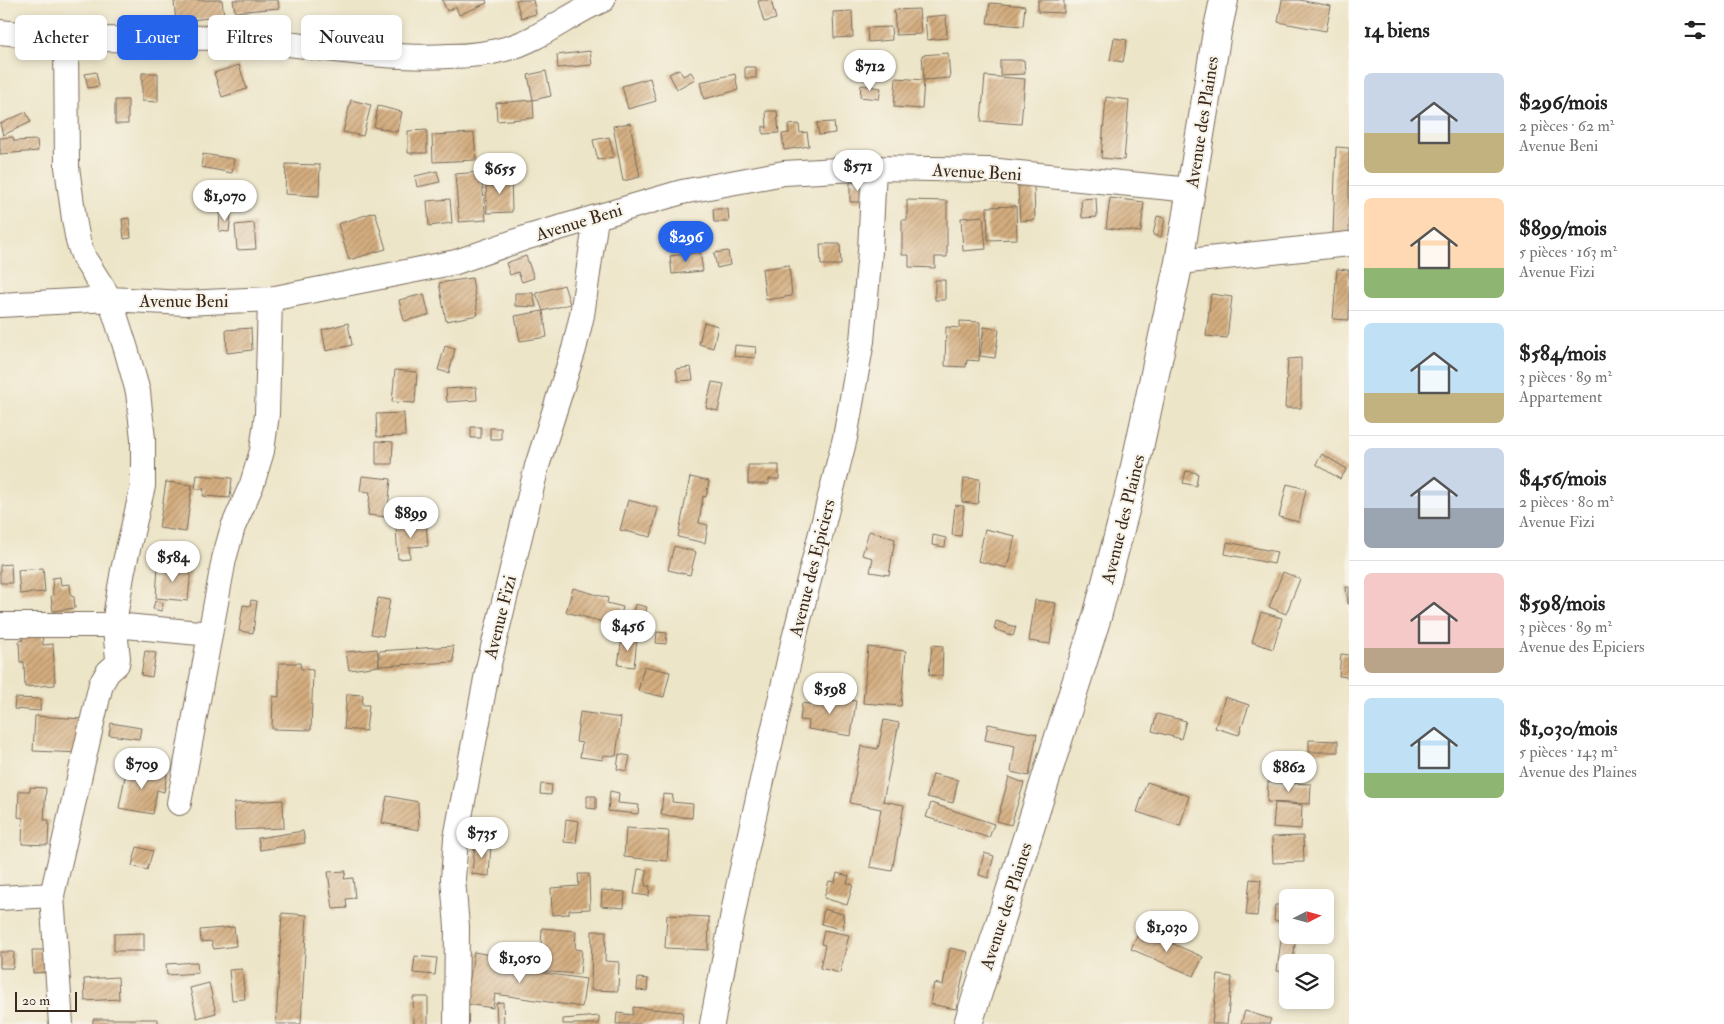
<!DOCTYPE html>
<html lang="fr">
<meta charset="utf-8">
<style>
:root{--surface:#fff;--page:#f6f6f6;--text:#222;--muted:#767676;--line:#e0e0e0;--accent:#2563eb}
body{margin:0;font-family:"IM FELL Double Pica",serif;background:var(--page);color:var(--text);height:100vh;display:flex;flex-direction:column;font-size:19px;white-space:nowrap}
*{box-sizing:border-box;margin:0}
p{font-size:16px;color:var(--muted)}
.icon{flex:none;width:28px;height:28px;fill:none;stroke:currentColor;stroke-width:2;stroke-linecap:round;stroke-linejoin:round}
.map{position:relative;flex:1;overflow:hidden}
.panel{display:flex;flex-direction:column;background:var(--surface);width:375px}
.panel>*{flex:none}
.guide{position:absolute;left:15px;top:15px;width:475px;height:45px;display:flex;gap:10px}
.needle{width:32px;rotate:84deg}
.tools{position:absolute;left:1279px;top:889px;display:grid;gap:10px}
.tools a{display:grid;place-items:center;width:55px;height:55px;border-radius:8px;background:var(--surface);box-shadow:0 2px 8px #0003;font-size:25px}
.scale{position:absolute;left:15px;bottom:12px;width:62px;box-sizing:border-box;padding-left:5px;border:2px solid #3b2a1e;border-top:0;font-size:14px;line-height:18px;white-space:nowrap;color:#3b2a1e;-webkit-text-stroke:4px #f7f3e8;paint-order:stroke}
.price{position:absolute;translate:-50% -42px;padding:0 11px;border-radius:18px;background:#fff;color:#222;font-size:16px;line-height:32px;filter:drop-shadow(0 1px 2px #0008)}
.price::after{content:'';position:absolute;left:50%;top:30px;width:15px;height:11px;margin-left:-8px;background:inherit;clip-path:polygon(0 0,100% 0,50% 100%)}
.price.selected{background:var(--accent);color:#fff}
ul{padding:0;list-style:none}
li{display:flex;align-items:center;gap:15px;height:125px;padding:0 15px}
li+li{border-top:1px solid var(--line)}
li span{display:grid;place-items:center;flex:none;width:140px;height:100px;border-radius:8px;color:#555}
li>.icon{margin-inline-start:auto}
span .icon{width:60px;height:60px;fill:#fffc;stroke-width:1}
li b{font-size:21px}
h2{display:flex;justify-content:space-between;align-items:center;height:60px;padding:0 15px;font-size:21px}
.chip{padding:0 18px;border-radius:8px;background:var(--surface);box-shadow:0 2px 8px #0003;font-size:18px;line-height:45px}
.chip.selected{background:var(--accent);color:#fff}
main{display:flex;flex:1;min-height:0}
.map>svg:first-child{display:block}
</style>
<main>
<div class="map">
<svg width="1349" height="1024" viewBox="0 0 1349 1024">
<defs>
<pattern id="building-hatch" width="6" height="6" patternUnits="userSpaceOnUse" patternTransform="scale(1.25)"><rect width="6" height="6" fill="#d4ad7f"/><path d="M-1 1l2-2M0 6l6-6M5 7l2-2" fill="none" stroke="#ad8d67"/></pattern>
</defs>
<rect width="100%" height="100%" fill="#f7f3e8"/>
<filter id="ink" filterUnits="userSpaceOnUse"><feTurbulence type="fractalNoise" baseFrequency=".02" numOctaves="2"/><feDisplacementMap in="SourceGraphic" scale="10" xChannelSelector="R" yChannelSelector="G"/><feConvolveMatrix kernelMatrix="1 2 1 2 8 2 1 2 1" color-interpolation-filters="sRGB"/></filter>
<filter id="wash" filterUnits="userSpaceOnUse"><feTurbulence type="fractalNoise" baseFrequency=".0096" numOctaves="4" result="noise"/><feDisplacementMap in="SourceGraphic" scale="20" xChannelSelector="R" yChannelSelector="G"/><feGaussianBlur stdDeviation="1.12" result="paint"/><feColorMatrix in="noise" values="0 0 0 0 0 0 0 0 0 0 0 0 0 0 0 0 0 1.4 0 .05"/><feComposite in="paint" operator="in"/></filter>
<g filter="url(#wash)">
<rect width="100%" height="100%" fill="#ede5c8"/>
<g id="blocks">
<!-- building -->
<path fill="url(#building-hatch)" d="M186 0H222L224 16 176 22 174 2Z
M233 0H278L279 8 235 12Z
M442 0H486L487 3 459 15 456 7 447 11Z
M516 0H533L536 14 521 18Z
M762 0H771L776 19 764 22 758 1Z
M1038 0H1064V13L1038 12Z
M1282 0H1299L1331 6 1326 31 1278 22Z
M990 3 1025 6 1023 26 987 23Z
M919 9 921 34 896 35 894 10Z
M852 11 853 37 834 38 833 12Z
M946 15 947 38 927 40 925 17Z
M891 27 892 40 868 42 867 28Z
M1114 38 1127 40 1123 62 1110 60Z
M590 51 592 65 558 68 557 55Z
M948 53 950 78 924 80 922 55Z
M1000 60H1024L1025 74 1000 75Z
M239 65 247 89 222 97 214 73Z
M745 67H756V78H745Z
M679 69 683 76 691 72 695 79 677 89 669 74Z
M546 71 551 96 533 100 534 118 497 121 496 103 533 100 528 75Z
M96 72 99 86 88 88 85 74Z
M142 73H158V102L142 101Z
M735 74 738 90 704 99 700 82Z
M985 76 1025 79 1021 124 981 121Z
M650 78 656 101 628 109 622 86Z
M896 78 924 80 922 109 894 107Z
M861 85 881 88 879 99 860 97Z
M1106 97 1129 100 1124 160 1101 158Z
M115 100H128V124H115Z
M351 100 371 105 363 136 343 132Z
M378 106 402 112 397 132 374 127Z
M766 111H777L779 133 763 134V126L767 128Z
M26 112 31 122 3 135 0 124Z
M834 122 835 133 819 135 817 123Z
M630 123 640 177 623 181 613 126Z
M799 124 800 133 807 132 809 146 784 150 782 134 789 133 788 125Z
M427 130V153H408V131Z
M474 133 476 160 433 162 432 135Z
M13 137 14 141 37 140 38 151 0 154V138Z
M609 137 614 157 598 160 593 140Z
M1336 147 1349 148V235L1333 234Z
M203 154 234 159 232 173 201 167Z
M286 164 320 165 319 196 285 194Z
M437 171 440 182 417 187 415 176Z
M481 172 486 220 459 222 455 174Z
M511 174 512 212 487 213 486 186H495V175Z
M850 182 867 183 866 202H850Z
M1034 185 1035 220 1020 221 1018 186Z
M1096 198 1097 217 1082 218 1081 199Z
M1110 198 1144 202 1141 232 1106 228Z
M450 199 452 223 429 226 427 201Z
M907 200 947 201V257H935V268L909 267V255H902V220H907Z
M1016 206 1017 239 988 240 987 207Z
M713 209H728L729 222H714Z
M220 212 231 213 229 232 219 231Z
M375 212 386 249 349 260 338 224Z
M983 216 986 249 963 251 961 218Z
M1157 216 1165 218 1161 237 1153 235Z
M129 218 131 238 124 239 122 219Z
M254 223 256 249 237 250 235 225Z
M820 244H840L841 265H821Z
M728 251 730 265 717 268 714 253Z
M700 252 703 271 672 274 670 256Z
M526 256 534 278 522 282 518 272 510 275 506 263Z
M789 265 792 296 766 300 762 269Z
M1337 269 1349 270V320L1333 319Z
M472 278 478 315 446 321 439 283Z
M935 280H945V300H935Z
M564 285 570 304 543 311 536 293Z
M515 293H533L536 307 515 306Z
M424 294 429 315 404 321 399 300Z
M1211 294 1232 297 1227 338 1206 336Z
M543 311 547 337 520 341 515 316Z
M960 321 980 322 979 361 967 360 966 367 945 366 946 327 960 328Z
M704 322 718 326 713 348 699 344Z
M348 323 352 345 326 351 322 330Z
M984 327 999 329 995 358 980 356Z
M251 328 252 350 227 353 226 330Z
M735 345 756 347 755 358 734 356Z
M445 346 455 349 449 373 438 370Z
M1301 358V408H1285L1288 359Z
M691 367 693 380 678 381 676 369Z
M395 370 417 372 415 403 392 402Z
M712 382 724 384 718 411 706 408Z
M476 387 477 400 447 402 446 389Z
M404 413 405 436 377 437 376 414Z
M471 427H481V438H471Z
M490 428H501V439H490Z
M376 441 393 442 392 464H376Z
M1322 454 1347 469 1340 479 1316 464Z
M748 465H779V479H769V484H748Z
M1186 471 1198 473 1196 486 1183 483Z
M197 475 232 478 230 498 203 496 204 489H195Z
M362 476 391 479 387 517 368 515 370 492 360 491Z
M690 477 709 481 706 497 703 496 699 523 708 525 705 543 678 537Z
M964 478 980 479 978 504 962 502Z
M166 482 192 485 186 532 159 528Z
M1287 484 1306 489 1299 522 1279 517Z
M628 500 658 508 651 537 620 530Z
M955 505 964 506 961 536 952 535Z
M426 524 428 546 409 547 410 558 398 559 396 527Z
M985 529 1015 536 1007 568 978 561Z
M869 531 895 539 889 575 870 572 873 558 862 555Z
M933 535 946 538 945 547 932 545Z
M1227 542 1277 552 1274 564 1225 554Z
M674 546 696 552 690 575 668 570Z
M11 564 12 583H0V565Z
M158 565 191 568 188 601 156 598Z
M43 568 45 592 20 594 18 570Z
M1283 572 1300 579 1286 614 1269 607Z
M60 577 61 585 70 584 71 596 74 597 75 608 53 611 51 596 53 595 52 578Z
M1346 587H1349V604H1348Z
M573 588 608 598 607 603 623 607 618 626 566 612Z
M378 598 390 600 383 636 371 634Z
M251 600 257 601 253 633 239 631 243 605 250 606Z
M1035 600 1056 603 1050 644 1029 641Z
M155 601 163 603 162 611 153 609Z
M635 604 647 607 642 628 630 625Z
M1261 612 1282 618 1273 649 1252 642Z
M996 621 1016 627 1013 636 994 629Z
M42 629 43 645 53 644 55 685 25 687 24 662H20L19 641 23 640 22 630Z
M657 632 667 633 666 644 656 643Z
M622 637 637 639 634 667 618 665Z
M932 645 943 646 942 676 929 675Z
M453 646 454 662 379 666V651Z
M868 647 906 651 901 706 863 703Z
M377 649 379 666 349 670 346 652Z
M145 651 156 653 152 677 141 675Z
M1341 654 1349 655V677L1339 676Z
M279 663H300L301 669 313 670 311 730 272 729 273 696 279 697Z
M644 666 670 672 664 697 638 691Z
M347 694 363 695 362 705H369L366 731 344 729Z
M815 695 856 701 851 736 808 729 809 721 800 720 802 703 814 705Z
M1225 697 1249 705 1239 735 1215 728Z
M15 698 41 699 40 711 14 709Z
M580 712 621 718 616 756 604 755 603 760 580 757 582 743 576 742Z
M1157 714 1186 721 1181 739 1152 731Z
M35 716 84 719 82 753 33 751Z
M884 720 899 723 883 801 904 805 892 871 870 867 881 809 850 803 861 746 878 749Z
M111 723 141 728 139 739 109 735Z
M988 724 1037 734 1029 776 1011 772 1015 746 985 740Z
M1309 740 1338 741V752H1309Z
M619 754 630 756 627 771 617 769Z
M127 766 167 774 164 792 157 790 153 814 119 808Z
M933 774 958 780 953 803 927 797Z
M1009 777 1024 783 1011 825 997 821Z
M1147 782 1189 796 1180 826 1137 812Z
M1268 782 1311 784 1310 804 1267 802Z
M541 784 552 785 551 795 540 794Z
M30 787 46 788 44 820H49L48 845 22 844 23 818 18 817 19 791H30Z
M610 791 619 793 618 803 639 805 638 814 608 811Z
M663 794 673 795 672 802 693 804 692 818 661 815Z
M387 796 418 802 419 830 382 823Z
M587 796H596V809L587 808Z
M283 800 284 828 235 830 234 803Z
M931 803 994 824 989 838 926 817Z
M1275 803 1302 805 1301 829 1273 827Z
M566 819 579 821 576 843 564 842Z
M626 828 669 831 667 861 624 857Z
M303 831 305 843 260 850 258 838Z
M1303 836 1304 862 1273 863 1272 837Z
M475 842 491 844 489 876 472 874Z
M137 847 153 851 147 870 132 866Z
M984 853 994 856 988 878 979 875Z
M638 869 647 870 645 886H650L649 896 634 894Z
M346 871 344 879 353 878 355 898 346 899 347 908 333 909 328 872Z
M837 873 849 876 847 883 853 885 847 905 824 898 829 881 835 882Z
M578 874H589L590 909 569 910V914L552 915 551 888 579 886Z
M1250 879 1261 880 1257 916 1246 915Z
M602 890 625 892 624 908 601 906Z
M1275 905H1288V921H1274Z
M824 909 843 914 844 930 821 924Z
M282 913 307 915 301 1024H276Z
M667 915 709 917 708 950 665 948Z
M234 927 236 946 214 949 211 941 201 942 200 930Z
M542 928 576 931 575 949 582 950 580 974 535 971 536 946 541 947Z
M1140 929 1203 957 1194 976 1131 949Z
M824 930 849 935 840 973 820 968 825 945 821 944Z
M592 931H606L605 961 619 962 618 991 591 990Z
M1282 932 1288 933V935H1296L1293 962H1288V972L1277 971Z
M144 933V951H114V934Z
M950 948 968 952 956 1009 930 1004 934 983 943 985Z
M32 950H52L53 972 33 973Z
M0 952H14L13 968H0Z
M474 952 502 957 501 967 586 979 582 1007 495 994 493 1008 466 1004Z
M415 956 437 958 435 975 413 973Z
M197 962 198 973 167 975 166 964Z
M242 969 245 999 232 1000 229 970Z
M1218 975 1232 977 1227 1024H1212Z
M118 977 119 999 85 1001 84 979Z
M638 978 648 979 647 991 637 990Z
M209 983 216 1013 197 1018 190 988Z
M413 997H428V1024H414Z
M503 1002 504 1024H497L496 1003Z
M633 1007 683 1012 682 1024H616L617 1013 633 1015Z
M1245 1011 1271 1019 1269 1024H1241Z
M599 1016V1024H563V1019Z
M93 1019H158V1024H93Z"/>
</g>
</g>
<g filter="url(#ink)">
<use href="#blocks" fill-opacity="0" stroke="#796b5a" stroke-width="1"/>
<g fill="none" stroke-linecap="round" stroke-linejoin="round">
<!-- street casing -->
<g stroke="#796b5a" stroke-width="26">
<path id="street" d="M0 32C42 36 83 40 125 39 164 39 203 36 242 39 311 45 379 60 449 56 467 56 487 54 505 49 540 40 569 14 603 0
M1179 262 1349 244
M0 305 110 299 185 303 270 299 456 262 528 237 682 192 784 173 874 168 989 170 1191 190
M0 625H115L210 634
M179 803 224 559 233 527 252 484 262 451 267 414 270 299
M0 898 52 895
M61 1024 52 895 101 684 108 672 117 664 118 658 115 630 116 611 123 570 143 486V439L138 392 126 349 110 299 84 258 78 241 74 219 67 167 66 38
M456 1024 457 927 453 879 456 838 488 668 537 466 574 349 582 315 596 218
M712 1024 738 887 793 643 845 438 862 341 870 251 874 168"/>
</g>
<!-- secondary casing -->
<g stroke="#796b5a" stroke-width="30">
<path id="secondary" d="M968 1024 1097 617 1128 499 1179 262 1217 32 1224 0"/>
</g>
<!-- street -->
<use href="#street" stroke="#fff" stroke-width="24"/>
<!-- secondary -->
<use href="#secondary" stroke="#fff" stroke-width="28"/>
</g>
</g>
<g text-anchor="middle" stroke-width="4" stroke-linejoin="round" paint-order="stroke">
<!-- street labels -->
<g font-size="18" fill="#3b2a1e" stroke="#f7f3e8">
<text transform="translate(1202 122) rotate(-81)" y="6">Avenue des Plaines</text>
<text transform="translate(977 172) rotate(3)" y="6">Avenue Beni</text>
<text transform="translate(579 222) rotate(-17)" y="6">Avenue Beni</text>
<text x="184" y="307">Avenue Beni</text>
<text transform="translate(1123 519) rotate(-76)" y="6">Avenue des Plaines</text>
<text transform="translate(812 568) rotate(-76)" y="6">Avenue des Epiciers</text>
<text transform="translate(500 617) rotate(-76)" y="6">Avenue Fizi</text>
<text transform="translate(1006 906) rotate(-72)" y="6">Avenue des Plaines</text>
</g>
</g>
</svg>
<div class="tools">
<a><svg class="needle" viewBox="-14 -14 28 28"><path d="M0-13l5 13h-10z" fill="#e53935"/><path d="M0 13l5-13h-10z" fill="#767676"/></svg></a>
<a><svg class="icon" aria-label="layers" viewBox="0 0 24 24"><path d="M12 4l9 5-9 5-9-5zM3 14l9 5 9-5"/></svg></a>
</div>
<div class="scale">20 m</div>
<b class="price" style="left:870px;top:92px">$712</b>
<b class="price" style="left:858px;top:192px">$571</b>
<b class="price" style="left:500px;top:195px">$655</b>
<b class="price" style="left:225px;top:222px">$1,070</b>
<b class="price selected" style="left:686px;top:263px">$296</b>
<b class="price" style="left:411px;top:539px">$899</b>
<b class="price" style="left:173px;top:583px">$584</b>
<b class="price" style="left:628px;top:652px">$456</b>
<b class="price" style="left:830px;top:715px">$598</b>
<b class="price" style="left:142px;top:790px">$709</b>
<b class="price" style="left:1289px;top:793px">$862</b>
<b class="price" style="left:482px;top:859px">$735</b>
<b class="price" style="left:1167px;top:953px">$1,030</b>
<b class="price" style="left:520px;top:984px">$1,050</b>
<div class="guide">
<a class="chip">Acheter</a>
<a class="chip selected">Louer</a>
<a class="chip">Filtres</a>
<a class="chip">Nouveau</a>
</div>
</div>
<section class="panel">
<h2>14 biens<svg class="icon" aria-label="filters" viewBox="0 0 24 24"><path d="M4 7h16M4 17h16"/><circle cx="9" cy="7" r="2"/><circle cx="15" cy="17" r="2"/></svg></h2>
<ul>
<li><span style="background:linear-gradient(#c9d6e8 60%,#c2b280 0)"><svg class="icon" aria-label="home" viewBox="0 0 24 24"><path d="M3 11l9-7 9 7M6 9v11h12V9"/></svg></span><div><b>$296/mois</b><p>2 pièces · 62 m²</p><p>Avenue Beni</p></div></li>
<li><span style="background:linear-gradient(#ffd9b3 70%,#8fb573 0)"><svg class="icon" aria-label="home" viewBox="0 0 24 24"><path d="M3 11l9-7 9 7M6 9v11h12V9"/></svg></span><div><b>$899/mois</b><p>5 pièces · 163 m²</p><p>Avenue Fizi</p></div></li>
<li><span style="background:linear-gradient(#bfe0f5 70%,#c2b280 0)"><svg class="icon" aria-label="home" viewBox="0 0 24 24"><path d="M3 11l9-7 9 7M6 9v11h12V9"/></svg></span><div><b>$584/mois</b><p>3 pièces · 89 m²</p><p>Appartement</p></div></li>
<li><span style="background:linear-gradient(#c9d6e8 60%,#9aa5b1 0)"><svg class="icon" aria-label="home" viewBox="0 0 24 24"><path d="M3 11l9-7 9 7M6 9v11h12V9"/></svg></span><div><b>$456/mois</b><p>2 pièces · 80 m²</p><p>Avenue Fizi</p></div></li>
<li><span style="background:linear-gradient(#f6c9c9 75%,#b9a48a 0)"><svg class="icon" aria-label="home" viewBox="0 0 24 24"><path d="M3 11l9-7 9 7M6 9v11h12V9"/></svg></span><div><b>$598/mois</b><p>3 pièces · 89 m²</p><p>Avenue des Epiciers</p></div></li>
<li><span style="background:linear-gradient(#bfe0f5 75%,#8fb573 0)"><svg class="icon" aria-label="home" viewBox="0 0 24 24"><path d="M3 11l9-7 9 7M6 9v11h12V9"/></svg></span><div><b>$1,030/mois</b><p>5 pièces · 143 m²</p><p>Avenue des Plaines</p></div></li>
</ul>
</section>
</main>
